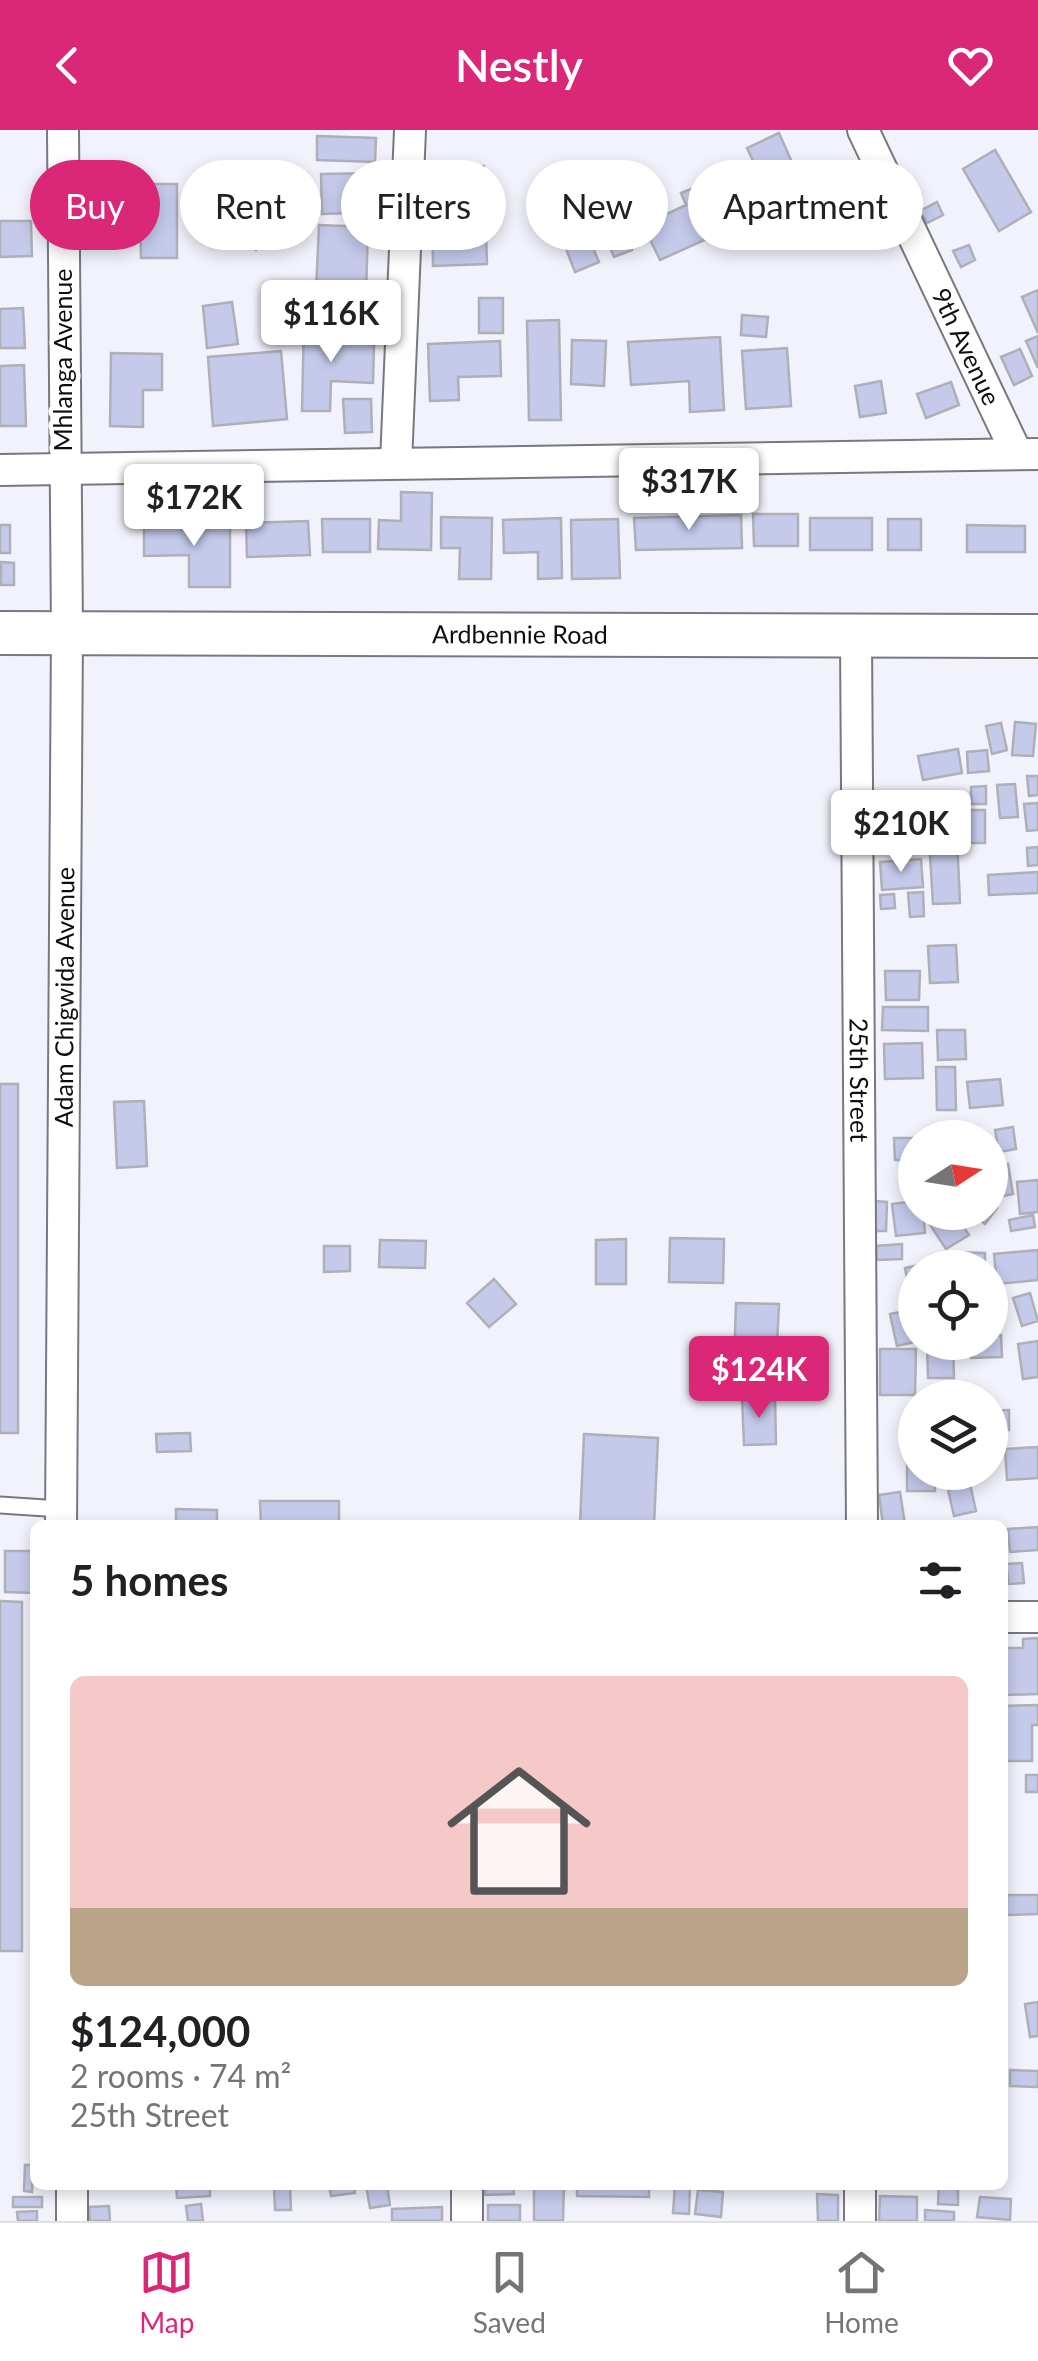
<!DOCTYPE html>
<meta charset="utf-8">
<style>
:root{--surface:#fff;--page:#f2f2f2;--text:#202124;--muted:#757577;--line:#e0e0e0;--accent:#db2777}
body{margin:0;font-family:Lato,sans-serif;background:var(--page);color:var(--text);height:100vh;display:flex;flex-direction:column;font-size:38px;white-space:nowrap}
*{box-sizing:border-box;margin:0}
p{font-size:32px;color:var(--muted)}
.icon{flex:none;width:55px;height:55px;fill:none;stroke:currentColor;stroke-width:2;stroke-linecap:round;stroke-linejoin:round}
.map{position:relative;flex:1;overflow:hidden}
.drawer{position:absolute;left:30px;top:1390px;width:978px;height:670px;display:flex;flex-direction:column;background:var(--surface);border-radius:15px;box-shadow:0 5px 15px #0003}
.drawer>*{flex:none}
.top-card{position:absolute;left:30px;top:30px;width:980px;height:90px;display:flex;gap:20px}
.needle{width:65px;rotate:78deg}
.buttons{position:absolute;left:898px;top:990px;display:grid;gap:20px}
.buttons a{display:grid;place-items:center;width:110px;height:110px;border-radius:50%;background:var(--surface);box-shadow:0 5px 15px #0003;font-size:50px}
.price{position:absolute;translate:-50% -85px;padding:0 22px;border-radius:10px;background:#fff;color:#222;font-size:32px;line-height:65px;filter:drop-shadow(0 2px 5px #0008)}
.price::after{content:'';position:absolute;left:50%;top:60px;width:30px;height:22px;margin-left:-15px;background:inherit;clip-path:polygon(0 0,100% 0,50% 100%)}
.price.active{background:var(--accent);color:#fff}
ul{padding:0;list-style:none}
li{display:grid;align-content:center;gap:20px;height:530px;padding:0 40px}
li span{display:grid;place-items:center;height:310px;border-radius:15px;color:#555}
li>.icon{margin-inline-start:auto}
span .icon{width:180px;height:180px;fill:#fffc;stroke-width:1}
li b{font-size:42px}
h2{display:flex;justify-content:space-between;align-items:center;height:120px;padding:0 40px;font-size:42px}
.chip{padding:0 35px;border-radius:45px;background:var(--surface);box-shadow:0 5px 15px #0003;font-size:35px;line-height:90px}
.chip.active{background:var(--accent);color:#fff}
header{display:flex;justify-content:space-between;align-items:center;height:130px;padding:0 40px;background:var(--accent);color:#fff;font-size:45px;font-weight:600}
.dock{display:flex;justify-content:space-around;align-items:center;height:140px;border-top:2px solid var(--line);background:var(--surface);font-size:28px;color:var(--muted)}
.dock a{display:grid;justify-items:center;gap:5px}
.dock .active{color:var(--accent)}
.map>svg:first-child{display:block}
</style>
<header><svg class="icon" aria-label="back" viewBox="0 0 24 24"><path d="M15 5l-7 7 7 7"/></svg>Nestly<svg class="icon" aria-label="heart" viewBox="0 0 24 24"><path d="M12 20l-8-8c-3-5 5-10 8-4 3-6 11-1 8 4z"/></svg></header>
<div class="map">
<svg width="1038" height="2091" viewBox="0 0 1038 2091">
<rect width="100%" height="100%" fill="#f1f2fb"/>
<!-- building -->
<path fill="#c5caeb" stroke="#aeafb7" stroke-width="2.5" d="M779 3 807 66 776 80 747 18Z
M317 6 376 8 375 32 317 30Z
M995 20 1031 82 999 101 963 39Z
M484 36 487 134 433 136 432 81H445L444 37Z
M384 43V82L322 84 321 44Z
M224 45 255 71 267 56 292 77 256 120 201 74Z
M117 54H177V128H141L140 86H117Z
M703 54 724 101 660 130 643 95 686 75 681 63Z
M937 72 943 85 927 93 920 81Z
M616 85 632 120 614 127 599 93Z
M0 91H31L32 126 0 127Z
M319 95 368 97 366 164 316 161Z
M586 101 599 132 575 142 563 111Z
M969 115 975 130 961 137 953 121Z
M1038 160V203L1022 167Z
M479 168H503V203H479Z
M232 172 238 214 207 218 203 176Z
M23 178 25 218H0V179Z
M742 185 768 187 766 207 741 205Z
M559 190 561 290H529L527 191Z
M304 191 333 192 332 213 374 214 373 253 331 251 330 281H302Z
M1038 206V238L1026 211Z
M720 207 724 280 690 282 689 251 631 255 628 212Z
M572 210 606 211 604 256 571 254Z
M500 211 501 246 458 247 459 270 430 271 428 214Z
M787 218 791 276 746 279 742 221Z
M1020 219 1032 246 1014 255 1001 227Z
M281 221 287 289 213 296 208 227Z
M111 223 162 224V260H143V297L110 296Z
M24 235 26 296H0V236Z
M881 251 886 283 860 287 855 256Z
M951 252 959 275 926 288 917 264Z
M343 269H371L372 302 345 303Z
M401 362 432 363 431 420 378 419 379 390 401 391Z
M753 384H798V416H754Z
M741 385 742 418 636 420 634 388Z
M441 387 492 388 491 449H459L460 418H441Z
M561 388 562 448 538 449V422L504 423 503 390Z
M810 388H872V420H810Z
M322 389H370V422H323Z
M618 389 620 448 572 449 571 390Z
M888 389H921V420H888Z
M308 391 310 425 247 427 246 393Z
M144 392H230V457H189V425L144 426Z
M0 395H10V423H0Z
M967 395 1025 396V422H967Z
M1 432 14 433V455H1Z
M1015 592 1036 594 1033 626 1012 625Z
M1001 593 1007 620 992 624 986 596Z
M958 619 962 643 923 650 918 626Z
M987 620 989 641 968 643 967 622Z
M1027 646H1038V665L1029 666Z
M1015 654 1018 687 1000 688 997 655Z
M986 656V674H971V657Z
M1038 673V700L1027 701 1024 674Z
M969 680H985V713H970Z
M962 682 964 701 945 703 943 684Z
M957 707 960 773 933 774 929 709Z
M1038 717V735L1028 736 1027 718Z
M921 729 923 757 882 760 880 732Z
M1038 742V763L989 765 988 745Z
M923 762 924 786 910 787 908 763Z
M894 764 895 778 881 779 880 765Z
M956 815 958 852 930 853 928 816Z
M885 841H920L919 870H886Z
M883 877H928V901L882 900Z
M937 900H965L966 929 938 930Z
M922 913 923 948 885 949 884 914Z
M936 937H955L956 980H937Z
M1000 949 1003 975 970 978 967 952Z
M0 954H18V1303H0Z
M144 971 147 1036 117 1038 114 972Z
M1013 997 1016 1019 999 1022 995 1000Z
M894 1008H915V1030H895Z
M1008 1034 1013 1064 998 1067 993 1037Z
M1038 1050V1082L1020 1084 1017 1052Z
M875 1071 887 1072 886 1101H875Z
M915 1071V1082H923L925 1103 896 1106 892 1074Z
M990 1073 997 1078 985 1094 970 1082H990Z
M932 1082H954L969 1105 946 1119 925 1087Z
M1033 1085 1035 1097 1011 1101 1009 1090Z
M670 1108 724 1109 723 1153 669 1152Z
M626 1109V1154H596V1110Z
M380 1110 426 1111 425 1138 379 1137Z
M902 1114V1129L877 1130 876 1116Z
M324 1116H350V1141L324 1142Z
M1038 1120V1150L997 1154 994 1124Z
M955 1122 985 1123V1138H955Z
M933 1132 934 1138H915V1158L909 1159 905 1138Z
M494 1149 516 1174 489 1197 467 1173Z
M1030 1163 1038 1191 1022 1196 1013 1168Z
M736 1173 779 1174 776 1236 734 1235Z
M915 1179V1212L897 1216 890 1184Z
M1001 1205 1002 1227 971 1228 970 1212H990V1206Z
M1038 1211V1247L1023 1249 1018 1214Z
M927 1212H953L954 1248H928Z
M880 1219H916L915 1265H880Z
M742 1267H775L776 1314 744 1315Z
M1009 1280V1300L990 1301V1281Z
M190 1303 191 1321 157 1322 156 1304Z
M584 1304 658 1308 654 1395H580Z
M1038 1317V1348L1007 1350 1005 1319Z
M915 1318V1342H935V1361H907V1319Z
M970 1354 976 1381 954 1386 948 1360Z
M900 1362 905 1394 883 1395 879 1365Z
M260 1371H339V1395H261Z
M176 1379 217 1380V1395H176Z
M1038 1397V1420L1010 1422 1008 1399Z
M5 1421H35V1463L5 1462Z
M1022 1433 1024 1453 1009 1454 1006 1434Z
M0 1471 22 1472V1821H0Z
M1038 1508V1564L1004 1565 1003 1518H1023V1509Z
M1038 1575V1595H1032V1631H1003L1002 1576Z
M1026 1645H1038V1662H1026Z
M1007 1765H1038V1784L1007 1785Z
M1038 1872V1906L1030 1907 1025 1874Z
M1010 1940 1038 1941V1957L1010 1956Z
M25 2035H33L32 2062 24 2061Z
M176 2055H210V2066L177 2068Z
M274 2055H290L291 2080H275Z
M329 2055H354L355 2063 331 2066Z
M366 2055H387L390 2075 370 2078Z
M485 2055H513L514 2064 485 2065Z
M534 2055H564L563 2091H534Z
M577 2055H649V2067L577 2066Z
M675 2055H690L689 2084 673 2083Z
M939 2055H958V2075L938 2074Z
M698 2060 723 2062 721 2087 695 2084Z
M817 2064 838 2065V2091H818Z
M880 2066 917 2067V2091H879Z
M13 2067H42V2077H13Z
M980 2067 1011 2069 1010 2090 977 2087Z
M201 2074 203 2091H188L186 2076Z
M488 2075H520V2091H488Z
M109 2076 110 2091H90L89 2077Z
M442 2077V2091H392V2079Z
M925 2080 954 2082V2091H925Z
M37 2081V2091H18L17 2082Z"/>
<g fill="none" stroke-linecap="round" stroke-linejoin="round">
<!-- service casing -->
<g stroke="#777880" stroke-width="19">
<path id="service" d="M0 1375 61 1379"/>
</g>
<!-- minor casing -->
<g stroke="#777880" stroke-width="34">
<g id="minor">
<path id="s1" d="M863 0 1017 324"/>
<path d="M396 333 410 0"/>
<path d="M0 340 1038 324"/>
<path id="s2" d="M856 508 862 1395"/>
<path id="s3" d="M61 1395 67 502 63 0"/>
<path d="M1002 1487H1038"/>
<path d="M72 2055V2091"/>
<path d="M467 2091V2055"/>
<path d="M860 2091V2055"/>
</g>
</g>
<!-- secondary casing -->
<g stroke="#777880" stroke-width="46">
<g id="secondary">
<path id="s4" d="M0 503 1038 506"/>
</g>
</g>
<!-- service -->
<use href="#service" stroke="#fff" stroke-width="15"/>
<!-- minor -->
<use href="#minor" stroke="#fff" stroke-width="30"/>
<!-- secondary -->
<use href="#secondary" stroke="#fff" stroke-width="42"/>
</g>
<g text-anchor="middle" stroke-width="9" stroke-linejoin="round" paint-order="stroke">
<!-- street labels -->
<g font-size="25" fill="#0d0d10" stroke="#fff">
<text dy="9" stroke="none"><textPath href="#s1" startOffset="240">9th Avenue</textPath></text>
<text transform="translate(63 230) rotate(-90)" y="9">Mhlanga Avenue</text>
<text dy="9" stroke="none"><textPath href="#s4" startOffset="520">Ardbennie Road</textPath></text>
<text dy="9" stroke="none"><textPath href="#s3" startOffset="528">Adam Chigwida Avenue</textPath></text>
<text dy="9" stroke="none"><textPath href="#s2" startOffset="442">25th Street</textPath></text>
</g>
</g>
</svg>
<div class="buttons">
<a><svg class="needle" viewBox="-14 -14 28 28"><path d="M0-13l5 13h-10z" fill="#e53935"/><path d="M0 13l5-13h-10z" fill="#757577"/></svg></a>
<a><svg class="icon" aria-label="locate" viewBox="0 0 24 24"><circle cx="12" cy="12" r="6"/><path d="M12 2v4M12 18v4M2 12h4M18 12h4"/></svg></a>
<a><svg class="icon" aria-label="layers" viewBox="0 0 24 24"><path d="M12 4l9 5-9 5-9-5zM3 14l9 5 9-5"/></svg></a>
</div>
<b class="price" style="left:331px;top:235px">$116K</b>
<b class="price" style="left:689px;top:403px">$317K</b>
<b class="price" style="left:194px;top:419px">$172K</b>
<b class="price" style="left:901px;top:745px">$210K</b>
<b class="price active" style="left:759px;top:1291px">$124K</b>
<div class="top-card">
<a class="chip active">Buy</a>
<a class="chip">Rent</a>
<a class="chip">Filters</a>
<a class="chip">New</a>
<a class="chip">Apartment</a>
</div>
<section class="drawer">
<h2>5 homes<svg class="icon" aria-label="filters" viewBox="0 0 24 24"><path d="M4 7h16M4 17h16"/><circle cx="9" cy="7" r="2"/><circle cx="15" cy="17" r="2"/></svg></h2>
<ul>
<li><span style="background:linear-gradient(#f6c9c9 75%,#b9a48a 0)"><svg class="icon" aria-label="home" viewBox="0 0 24 24"><path d="M3 11l9-7 9 7M6 9v11h12V9"/></svg></span><div><b>$124,000</b><p>2 rooms · 74 m²</p><p>25th Street</p></div></li>
</ul>
</section>
</div>
<nav class="dock">
<a class="active"><svg class="icon" aria-label="map" viewBox="0 0 24 24"><path d="M3 6l6-2 6 2 6-2v14l-6 2-6-2-6 2zM9 4v14M15 6v14"/></svg>Map</a>
<a><svg class="icon" aria-label="saved" viewBox="0 0 24 24"><path d="M7 4h10v16l-5-4-5 4z"/></svg>Saved</a>
<a><svg class="icon" aria-label="home" viewBox="0 0 24 24"><path d="M3 11l9-7 9 7M6 9v11h12V9"/></svg>Home</a>
</nav>
